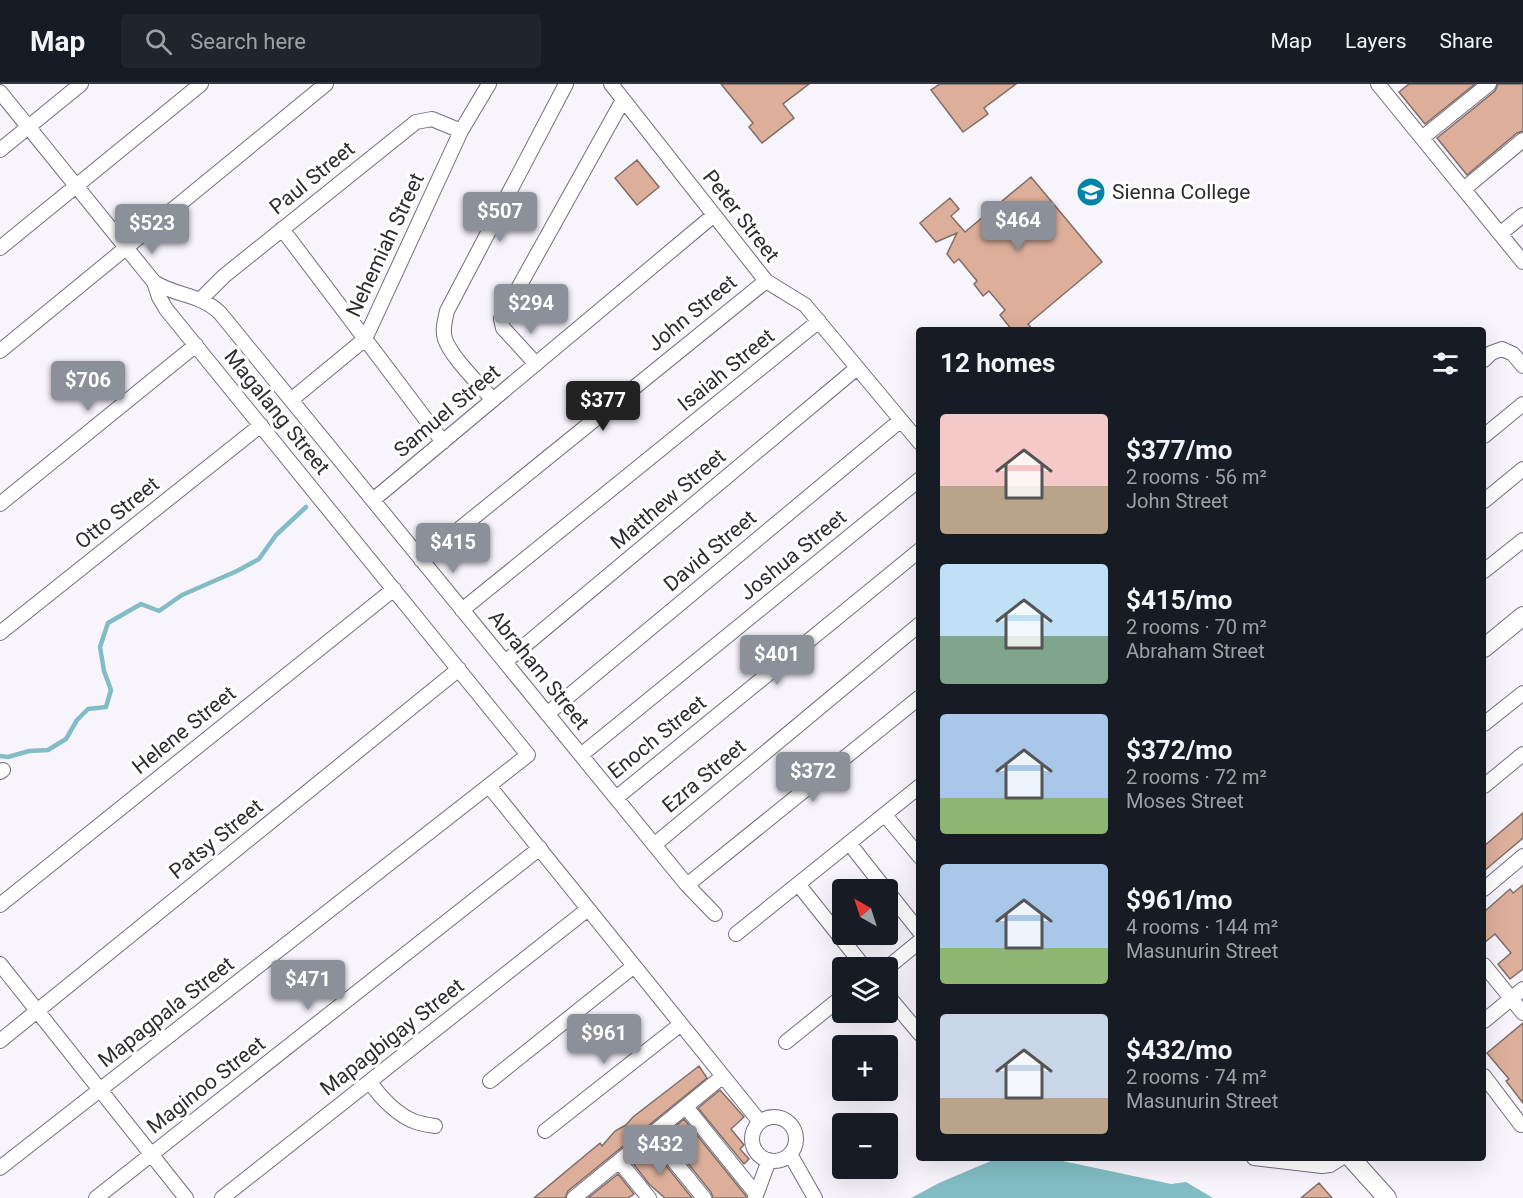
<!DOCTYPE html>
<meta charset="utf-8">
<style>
:root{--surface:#171b24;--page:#20242c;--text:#f1f3f6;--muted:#9ea1a6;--line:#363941;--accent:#8c9099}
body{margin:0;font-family:Roboto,sans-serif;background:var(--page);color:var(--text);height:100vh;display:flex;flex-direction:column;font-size:22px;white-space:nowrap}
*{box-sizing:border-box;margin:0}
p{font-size:20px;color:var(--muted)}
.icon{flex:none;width:33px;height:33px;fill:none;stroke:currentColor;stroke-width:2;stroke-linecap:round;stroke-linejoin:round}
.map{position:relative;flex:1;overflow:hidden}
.panel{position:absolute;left:916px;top:243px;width:570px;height:834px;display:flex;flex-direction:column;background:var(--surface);border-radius:6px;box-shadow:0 6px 24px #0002}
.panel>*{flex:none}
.needle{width:39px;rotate:321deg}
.fabs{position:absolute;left:832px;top:795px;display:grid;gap:12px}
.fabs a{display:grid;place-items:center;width:66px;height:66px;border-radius:6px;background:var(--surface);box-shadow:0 6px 24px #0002;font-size:30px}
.price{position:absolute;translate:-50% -51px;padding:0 14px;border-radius:6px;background:var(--accent);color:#fff;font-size:20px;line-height:39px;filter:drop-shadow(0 2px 3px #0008)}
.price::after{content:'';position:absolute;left:50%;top:36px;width:18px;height:14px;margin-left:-9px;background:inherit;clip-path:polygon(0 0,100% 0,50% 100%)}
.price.active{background:#222;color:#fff}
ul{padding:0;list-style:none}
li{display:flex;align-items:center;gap:18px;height:150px;padding:0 24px}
li span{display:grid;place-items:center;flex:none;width:168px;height:120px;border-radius:6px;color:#555}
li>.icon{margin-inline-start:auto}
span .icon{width:72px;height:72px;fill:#fffc;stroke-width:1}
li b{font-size:26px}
h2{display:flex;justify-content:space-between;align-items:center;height:72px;padding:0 24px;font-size:26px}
header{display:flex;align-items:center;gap:36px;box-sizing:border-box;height:84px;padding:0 30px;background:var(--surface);border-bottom:2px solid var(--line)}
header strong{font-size:28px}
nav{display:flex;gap:33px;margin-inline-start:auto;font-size:21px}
.search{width:420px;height:54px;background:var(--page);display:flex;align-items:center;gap:15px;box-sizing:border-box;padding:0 21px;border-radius:6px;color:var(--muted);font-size:22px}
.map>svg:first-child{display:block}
</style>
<header>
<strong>Map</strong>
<div class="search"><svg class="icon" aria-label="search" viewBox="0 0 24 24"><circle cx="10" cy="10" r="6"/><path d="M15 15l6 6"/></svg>Search here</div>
<nav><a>Map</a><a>Layers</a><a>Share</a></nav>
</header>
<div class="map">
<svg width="1523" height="1114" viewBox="0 0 1523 1114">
<rect width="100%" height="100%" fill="#f7f4fc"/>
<!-- water -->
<path fill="#82bcc4" d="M993 1076H1058L1171 1100 1186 1098 1213 1114H911L939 1099Z"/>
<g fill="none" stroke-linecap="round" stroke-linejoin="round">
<!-- stream -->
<path stroke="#82bcc4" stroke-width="4.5" d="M0 672 8 673 29 667 48 666 66 655 77 636 88 625 106 623 111 606 104 587 100 563 108 539 141 520 159 527 182 511 237 487 259 475 276 451 306 423"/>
</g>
<!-- building -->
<path fill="#ddaf9b" stroke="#806d65" stroke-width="1.5" d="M721 0H809L783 20 794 34 762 59 749 43 753 39Z
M940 0H1016L984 24 988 30 963 48 931 6Z
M1409 0H1475L1425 40 1399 8Z
M1498 0H1523V47L1517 49 1467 91 1437 54 1495 7Z
M637 76 659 103 637 121 615 94Z
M1031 93 1102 178 1028 240 1033 246H1012L1000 231 1005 226 989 207 983 212 974 200 977 197 959 175 954 179 947 170 957 149 936 158 920 139 950 114 959 125 951 132 965 148Z
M1523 729V754L1484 787V762Z
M1523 801V885L1510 895 1498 880 1511 869 1495 850 1484 859V828L1510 805 1513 809Z
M1523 939V1019L1506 997 1509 995 1487 969Z
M581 940 595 954 580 967 572 959 568 950Z
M699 982 707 994 568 1107 565 1114H534L600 1059 602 1062 615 1047 626 1041 633 1033Z
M720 1006 744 1033 731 1045 744 1061 740 1065 749 1075 744 1080 698 1024Z
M684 1035 746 1112V1114H713L711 1108 665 1051Z
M651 1063 692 1114H665L649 1100 632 1078Z
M618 1090 634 1110 628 1114H588Z
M1319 1099 1332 1114H1301Z"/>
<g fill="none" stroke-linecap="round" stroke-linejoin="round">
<!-- minor casing -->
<g stroke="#736d7e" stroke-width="16">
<path id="minor" d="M611 0 766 197 805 221 920 359
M1378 0 1523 178
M0 8 154 198 159 213 166 225 528 671 0 1084
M1422 54 1489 0
M0 66 81 0
M1464 105 1523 56
M282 145 443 358
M1500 150 1523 131
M0 164 201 0
M154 198C175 212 201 210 220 229L687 801 715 830
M201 215 224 192 416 38 432 35 461 47
M0 267 326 0
M1484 276 1491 269 1502 265 1513 270 1523 282
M536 280 503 244 501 235 623 16
M291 316 365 255 461 47 489 0
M493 316C480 301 451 273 445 255 442 246 445 236 447 227L566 0
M1484 352 1523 320
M373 416 714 131
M1484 417 1523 385
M0 420 196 261
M421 476 766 197
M1484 487 1523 456
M462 526 819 237
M0 549 261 341
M505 578 857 284
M547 630 901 336
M1484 640 1523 609
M581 671 920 395
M0 688 3 686
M489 702 760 1038
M1484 702 1523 670
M616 714 920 466
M885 731 920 773
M849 759 886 806
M654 761 920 540
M798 800 865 884
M687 801 920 613
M1484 805 1523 772
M888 808 920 848
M0 821 394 505
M736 850 920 702
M0 880 186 1114
M1484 881 1523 929
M887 884 920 857
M888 912 920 950
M1484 937 1523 905
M0 957 459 585
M786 958 843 912
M1484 992 1521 1041 1523 1040
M490 997 634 882
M370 998C380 1013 398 1032 416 1038 422 1040 429 1041 435 1042
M686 1023 756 1110
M752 1055a22 22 0 1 1 44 0a22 22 0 1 1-44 0Z
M545 1047 681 940
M652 1050 704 1114
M790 1070 815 1114
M1254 1074 1322 1082 1330 1081 1341 1074
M619 1077 649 1114
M96 1114 540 764
M222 1114 588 825
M574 1114 723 992
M755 1114 769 1076"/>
</g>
<!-- tertiary casing -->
<g stroke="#736d7e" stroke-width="20">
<path id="tertiary" d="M1484 564 1523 532
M1351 1074 1387 1114"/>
</g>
<!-- minor -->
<use href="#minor" stroke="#fff" stroke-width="14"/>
<!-- tertiary -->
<use href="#tertiary" stroke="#fff" stroke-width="18"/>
</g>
<!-- icons -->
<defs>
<g id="university-disc" transform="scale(1.5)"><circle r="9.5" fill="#0283a7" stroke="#fff"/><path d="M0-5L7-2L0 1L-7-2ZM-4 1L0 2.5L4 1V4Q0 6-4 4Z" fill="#fff"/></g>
</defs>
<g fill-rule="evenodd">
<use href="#university-disc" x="1091" y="108"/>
</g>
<g text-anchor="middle" stroke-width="6" stroke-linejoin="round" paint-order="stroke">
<!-- street labels -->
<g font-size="21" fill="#2e2c33" stroke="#fff">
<text transform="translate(312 94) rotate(-39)" y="7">Paul Street</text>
<text transform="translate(741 132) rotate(52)" y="7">Peter Street</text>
<text transform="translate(385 161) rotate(-65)" y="7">Nehemiah Street</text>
<text transform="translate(692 229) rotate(-39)" y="7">John Street</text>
<text transform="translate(726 286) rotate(-39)" y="7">Isaiah Street</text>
<text transform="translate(447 327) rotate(-40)" y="7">Samuel Street</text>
<text transform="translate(277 328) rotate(51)" y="7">Magalang Street</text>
<text transform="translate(668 415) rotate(-40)" y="7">Matthew Street</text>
<text transform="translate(117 429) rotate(-39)" y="7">Otto Street</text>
<text transform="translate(710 467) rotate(-40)" y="7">David Street</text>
<text transform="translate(793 471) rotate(-39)" y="7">Joshua Street</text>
<text transform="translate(539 586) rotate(51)" y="7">Abraham Street</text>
<text transform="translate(184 646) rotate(-39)" y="7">Helene Street</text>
<text transform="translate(657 653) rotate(-39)" y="7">Enoch Street</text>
<text transform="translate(704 692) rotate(-40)" y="7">Ezra Street</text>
<text transform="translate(216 755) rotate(-39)" y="7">Patsy Street</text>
<text transform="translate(166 928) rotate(-38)" y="7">Mapagpala Street</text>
<text transform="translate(392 953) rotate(-38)" y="7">Mapagbigay Street</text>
<text transform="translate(206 1001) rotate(-38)" y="7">Maginoo Street</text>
</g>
<!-- poi labels -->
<g font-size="21" fill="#2e2c33" stroke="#fff" text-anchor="start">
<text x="1112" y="115">Sienna College</text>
</g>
</g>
</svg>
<div class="fabs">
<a><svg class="needle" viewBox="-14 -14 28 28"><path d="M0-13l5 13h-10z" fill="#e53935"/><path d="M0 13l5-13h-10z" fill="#9ea1a6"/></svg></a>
<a><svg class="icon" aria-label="layers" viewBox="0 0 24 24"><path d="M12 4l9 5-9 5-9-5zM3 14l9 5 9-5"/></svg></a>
<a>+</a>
<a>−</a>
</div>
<b class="price" style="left:500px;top:159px">$507</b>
<b class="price" style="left:1018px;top:168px">$464</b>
<b class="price" style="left:152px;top:171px">$523</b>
<b class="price" style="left:531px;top:251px">$294</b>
<b class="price" style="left:88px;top:328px">$706</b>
<b class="price active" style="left:603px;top:348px">$377</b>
<b class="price" style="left:453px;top:490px">$415</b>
<b class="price" style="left:777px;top:602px">$401</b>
<b class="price" style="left:813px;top:719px">$372</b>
<b class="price" style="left:308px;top:927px">$471</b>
<b class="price" style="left:604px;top:981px">$961</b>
<b class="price" style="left:660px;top:1092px">$432</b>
<section class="panel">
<h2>12 homes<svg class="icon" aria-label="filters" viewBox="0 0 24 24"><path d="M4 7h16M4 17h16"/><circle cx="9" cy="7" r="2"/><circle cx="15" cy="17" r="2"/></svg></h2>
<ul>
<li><span style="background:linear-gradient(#f6c9c9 60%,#b9a48a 0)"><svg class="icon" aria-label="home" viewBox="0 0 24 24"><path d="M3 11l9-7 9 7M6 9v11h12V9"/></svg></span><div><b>$377/mo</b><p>2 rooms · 56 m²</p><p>John Street</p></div></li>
<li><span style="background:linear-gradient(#bfe0f5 60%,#7fa58c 0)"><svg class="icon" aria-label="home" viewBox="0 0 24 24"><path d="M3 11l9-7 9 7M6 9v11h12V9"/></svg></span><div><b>$415/mo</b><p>2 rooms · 70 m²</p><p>Abraham Street</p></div></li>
<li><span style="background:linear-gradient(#a9c7e8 70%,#8fb573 0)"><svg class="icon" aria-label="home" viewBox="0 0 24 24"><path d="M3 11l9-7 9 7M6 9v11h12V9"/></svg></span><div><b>$372/mo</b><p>2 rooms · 72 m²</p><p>Moses Street</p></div></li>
<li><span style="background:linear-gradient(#a9c7e8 70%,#8fb573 0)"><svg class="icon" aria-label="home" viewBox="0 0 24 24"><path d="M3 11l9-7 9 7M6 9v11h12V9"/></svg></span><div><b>$961/mo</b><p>4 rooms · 144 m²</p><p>Masunurin Street</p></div></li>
<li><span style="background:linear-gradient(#c9d6e8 70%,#b9a48a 0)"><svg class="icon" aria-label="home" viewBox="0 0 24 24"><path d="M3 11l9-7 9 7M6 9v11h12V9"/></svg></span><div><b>$432/mo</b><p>2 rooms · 74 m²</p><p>Masunurin Street</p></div></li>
</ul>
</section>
</div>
